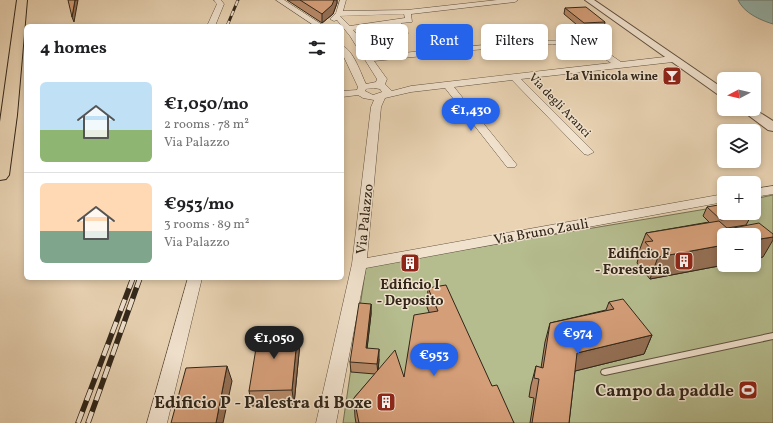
<!DOCTYPE html>
<meta charset="utf-8">
<style>
:root{--surface:#fff;--page:#f6f6f6;--text:#202124;--muted:#757577;--line:#e0e0e0;--accent:#2563eb}
body{margin:0;font-family:Vollkorn,serif;background:var(--page);color:var(--text);height:100vh;display:flex;flex-direction:column;font-size:15px;white-space:nowrap}
*{box-sizing:border-box;margin:0}
p{font-size:13px;color:var(--muted)}
.icon{flex:none;width:22px;height:22px;fill:none;stroke:currentColor;stroke-width:2;stroke-linecap:round;stroke-linejoin:round}
.map{position:relative;flex:1;overflow:hidden}
.panel{position:absolute;left:24px;top:24px;width:320px;height:256px;display:flex;flex-direction:column;background:var(--surface);border-radius:6px;box-shadow:0 2px 6px #0003}
.panel>*{flex:none}
.banner{position:absolute;left:356px;top:24px;width:357px;height:36px;display:flex;gap:8px}
.needle{width:26px;rotate:263deg}
.tools{position:absolute;left:717px;top:72px;display:grid;gap:8px}
.tools a{display:grid;place-items:center;width:44px;height:44px;border-radius:6px;background:var(--surface);box-shadow:0 2px 6px #0003;font-size:20px}
.price{position:absolute;translate:-50% -34px;padding:0 9px;border-radius:14px;background:var(--accent);color:#fff;font-size:13px;line-height:26px;filter:drop-shadow(0 1px 2px #0008)}
.price::after{content:'';position:absolute;left:50%;top:24px;width:12px;height:9px;margin-left:-6px;background:inherit;clip-path:polygon(0 0,100% 0,50% 100%)}
.price.active{background:#222;color:#fff}
ul{padding:0;list-style:none}
li{display:flex;align-items:center;gap:12px;height:100px;padding:0 16px}
li+li{border-top:1px solid var(--line)}
li span{display:grid;place-items:center;flex:none;width:112px;height:80px;border-radius:6px;color:#555}
li>.icon{margin-inline-start:auto}
span .icon{width:48px;height:48px;fill:#fffc;stroke-width:1}
li b{font-size:17px}
h2{display:flex;justify-content:space-between;align-items:center;height:48px;padding:0 16px;font-size:17px}
.pill{padding:0 14px;border-radius:6px;background:var(--surface);box-shadow:0 2px 6px #0003;font-size:14px;line-height:36px}
.pill.active{background:var(--accent);color:#fff}
.map>svg:first-child{display:block}
</style>
<div class="map">
<svg width="773" height="423" viewBox="0 0 773 423">
<rect width="100%" height="100%" fill="#e9d3b3"/>
<filter id="stains"><feTurbulence type="fractalNoise" baseFrequency=".005" numOctaves="4"/><feColorMatrix values="0 0 0 0 .2 0 0 0 0 .09 0 0 0 0 .02 0 0 0 .5 -.17"/></filter>
<radialGradient id="worn" r=".72"><stop offset=".6" stop-color="#630" stop-opacity="0"/><stop offset="1" stop-color="#630" stop-opacity=".3"/></radialGradient>
<!-- green -->
<path fill="#b5bc8e" stroke="#737154" fill-rule="evenodd" d="M773 195V423H343L366 266 724 206V213H754V199ZM724 235H754V265H724Z"/>
<!-- water -->
<path fill="#97b7af" stroke="#6e7d73" d="M738 0H773V24C760 20 744 13 738 0Z"/>
<g fill="none" stroke-linecap="round" stroke-linejoin="round">
<!-- service casing -->
<g stroke="#5f5140" stroke-width="2">
<path id="service" d="M773 333V339L605 375 602 374 601 372 602 370 605 369Z"/>
</g>
<!-- minor casing -->
<g stroke="#5f5140" stroke-width="1">
<path id="minor" d="M214 0H221L224 4 215 26H207L217 4Z
M276 0H284L324 26H315Z
M340 0H346L343 11 407 10 497 0H518L515 2 411 14 412 22 401 23 408 33 407 35 361 41 371 56C416 52 460 47 504 43 534 41 566 37 595 47 605 50 612 56 621 62L673 56 677 59 673 62 521 79 594 152 588 155 584 154 512 80 454 87 517 165 515 167H507L445 88 411 92 385 98 381 107 367 258 724 194V202L366 268 336 423H316L352 264 371 107 374 100 363 98 358 95 342 97V91L357 90 358 87 342 53V46C353 49 361 74 366 84L376 82 377 79 350 36 337 20 334 21 330 19 336 13ZM404 14 405 18 350 26 340 16ZM395 24 399 32 385 34 377 27ZM370 28 377 35 359 37 353 30ZM553 44C578 48 590 48 611 63L411 86 392 91 385 84 387 79 374 61 423 56 447 52ZM374 88 380 89 382 92 373 95 365 91 366 89Z
M773 186V194L754 197V189Z
M188 278H202L167 423H147Z"/>
</g>
<!-- tertiary casing -->
<g stroke="#5f5140" stroke-width="2">
<path id="tertiary" d="M585 0H594L724 89V97L720 96Z
M740 109H754L773 121V131L768 130Z"/>
</g>
<!-- primary casing -->
<g stroke="#312619" stroke-width="2">
<path id="primary" d="M17 0H27L17 115 9 175 6 179 0 180V122Z"/>
</g>
<!-- service -->
<use href="#service" fill="#f1e2ce" fill-rule="evenodd"/>
<!-- minor -->
<use href="#minor" fill="#f1e2ce" fill-rule="evenodd"/>
<!-- tertiary -->
<use href="#tertiary" fill="#f1e2ce" fill-rule="evenodd"/>
<!-- primary -->
<use href="#primary" fill="#e9d3b3" fill-rule="evenodd"/>
<!-- rail-far1 casing -->
<g stroke="#312619" stroke-width="3">
<path id="rail-far1" d="M227 26 238 0"/>
</g>
<!-- rail casing -->
<g stroke="#312619" stroke-width="5.5">
<path id="rail" d="M78 423 133 278
M88 423 140 278"/>
</g>
<!-- rail-far1 -->
<use href="#rail-far1" stroke="#f1e2ce" stroke-width="2" stroke-dasharray="5.5" stroke-linecap="butt"/>
<!-- rail -->
<use href="#rail" stroke="#f1e2ce" stroke-width="4" stroke-dasharray="12" stroke-linecap="butt"/>
</g>
<!-- wall -->
<path fill="#b68867" stroke="#312619" d="M287 0H337V3L333 14 322 23Z
M565 8 605 22 604 29 583 30 564 14Z
M707 207 751 216 746 225 727 228 763 257 724 235V265L650 279 637 263 639 256 638 254 646 233 709 222 703 216Z
M428 288 492 386 514 423H356L355 417 354 398 375 374 351 372 350 362 371 304V314L367 348 379 359 378 370 404 377 429 312 427 307Z
M609 302 652 335 644 354 575 371 569 423H530L534 398 529 397 531 385 536 366 541 368 545 342 550 323 606 310Z
M298 329 300 343 294 404 252 406 249 391Z"/>
<!-- shaded-wall -->
<path fill="#946f54" stroke="#312619" d="M75 0H78L74 22 72 17Z
M334 0H337V3L333 14 322 23V14Z
M773 237V240L763 257 754 259V240Z
M724 245V265L650 279 658 257Z
M371 304V314L366 358V348Z
M298 329 300 343 294 404 292 390Z
M652 335 644 354 571 372 577 353Z
M379 349V359L378 374 377 364Z
M227 366 232 381 223 423H216Z"/>
<!-- building -->
<path fill="#d49e78" stroke="#312619" d="M68 0H75L72 17Z
M300 0H334L332 5 322 14Z
M586 7 605 22 584 23 565 8Z
M724 204V213H748L751 216 721 220 707 207Z
M719 221 728 229 759 223 773 234V237L754 240V235H724V245L658 257 645 242 653 241 646 233Z
M446 285 492 386 497 385 514 423H359L354 398 395 350 404 377 414 315 438 311 428 288Z
M623 299 652 335 577 353 569 423H532L539 379 534 378 536 366 543 368 550 323 614 309 609 302Z
M359 303 371 304 366 348 379 349 377 364 350 362Z
M298 329 292 390 249 391 259 330Z
M227 366 216 423H171L186 368Z"/>
<!-- icons -->
<defs>
<g id="bar-square" transform="scale(1)"><rect x="-9" y="-9" width="18" height="18" rx="4" fill="#8f2418" stroke="#f1e2ce"/><path d="M-6-5H6L.8 .8V4.5H3.5V6h-7V4.5H-.8V.8Z" fill="#fff"/></g>
<g id="building-square" transform="scale(1)"><rect x="-9" y="-9" width="18" height="18" rx="4" fill="#8f2418" stroke="#f1e2ce"/><path d="M-4-6H4V6H1V3H-1V6H-4ZM-2.5-4.3h1.7v1.8h-1.7ZM.8-4.3h1.7v1.8H.8ZM-2.5-1h1.7V.8h-1.7ZM.8-1h1.7V.8H.8Z" fill="#fff"/></g>
<g id="stadium-square" transform="scale(1)"><rect x="-9" y="-9" width="18" height="18" rx="4" fill="#8f2418" stroke="#f1e2ce"/><path d="M0-5a6.5 5 0 1 0 0 10a6.5 5 0 1 0 0-10ZM-3.5-1.8h7v3.6h-7Z" fill="#fff"/></g>
</defs>
<g fill-rule="evenodd">
<use href="#bar-square" x="672" y="76"/>
<use href="#building-square" x="684" y="261"/>
<use href="#building-square" x="410" y="263"/>
<use href="#stadium-square" x="748" y="390"/>
<use href="#building-square" x="386" y="402"/>
</g>
<g text-anchor="middle" stroke-width="3" stroke-linejoin="round" paint-order="stroke">
<!-- far-poi labels -->
<g font-size="12" font-weight="bold" fill="#312619" stroke="#f1e2ce" text-anchor="end">
<text x="658" y="80">La Vinicola wine</text>
</g>
<!-- far-street labels -->
<g font-size="12" fill="#312619" stroke="#f1e2ce">
<text transform="translate(560 105) rotate(46)" y="4">Via degli Aranci</text>
</g>
<!-- street labels -->
<g font-size="14" fill="#312619" stroke="#f1e2ce">
<text transform="translate(364 219) rotate(-84)" y="5">Via Palazzo</text>
<text transform="translate(541 231) rotate(-10)" y="5">Via Bruno Zauli</text>
</g>
<!-- poi labels -->
<g font-size="14" font-weight="bold" fill="#312619" stroke="#f1e2ce" text-anchor="end">
<text x="670" y="258">Edificio F<tspan x="670" dy="16">- Foresteria</tspan></text>
<text x="410" y="289" text-anchor="middle">Edificio I<tspan x="410" dy="16">- Deposito</tspan></text>
</g>
<!-- near-poi labels -->
<g font-size="17" font-weight="bold" fill="#312619" stroke="#f1e2ce" text-anchor="end">
<text x="734" y="396">Campo da paddle</text>
<text x="372" y="408">Edificio P - Palestra di Boxe</text>
</g>
</g>
<rect width="100%" height="100%" filter="url(#stains)"/>
<rect width="100%" height="100%" fill="url(#worn)"/>
</svg>
<div class="tools">
<a><svg class="needle" viewBox="-14 -14 28 28"><path d="M0-13l5 13h-10z" fill="#e53935"/><path d="M0 13l5-13h-10z" fill="#757577"/></svg></a>
<a><svg class="icon" aria-label="layers" viewBox="0 0 24 24"><path d="M12 4l9 5-9 5-9-5zM3 14l9 5 9-5"/></svg></a>
<a>+</a>
<a>−</a>
</div>
<b class="price" style="left:471px;top:132px">€1,430</b>
<b class="price" style="left:578px;top:355px">€974</b>
<b class="price active" style="left:274px;top:360px">€1,050</b>
<b class="price" style="left:434px;top:377px">€953</b>
<div class="banner">
<a class="pill">Buy</a>
<a class="pill active">Rent</a>
<a class="pill">Filters</a>
<a class="pill">New</a>
</div>
<section class="panel">
<h2>4 homes<svg class="icon" aria-label="filters" viewBox="0 0 24 24"><path d="M4 7h16M4 17h16"/><circle cx="9" cy="7" r="2"/><circle cx="15" cy="17" r="2"/></svg></h2>
<ul>
<li><span style="background:linear-gradient(#bfe0f5 60%,#8fb573 0)"><svg class="icon" aria-label="home" viewBox="0 0 24 24"><path d="M3 11l9-7 9 7M6 9v11h12V9"/></svg></span><div><b>€1,050/mo</b><p>2 rooms · 78 m²</p><p>Via Palazzo</p></div></li>
<li><span style="background:linear-gradient(#ffd9b3 60%,#7fa58c 0)"><svg class="icon" aria-label="home" viewBox="0 0 24 24"><path d="M3 11l9-7 9 7M6 9v11h12V9"/></svg></span><div><b>€953/mo</b><p>3 rooms · 89 m²</p><p>Via Palazzo</p></div></li>
</ul>
</section>
</div>
